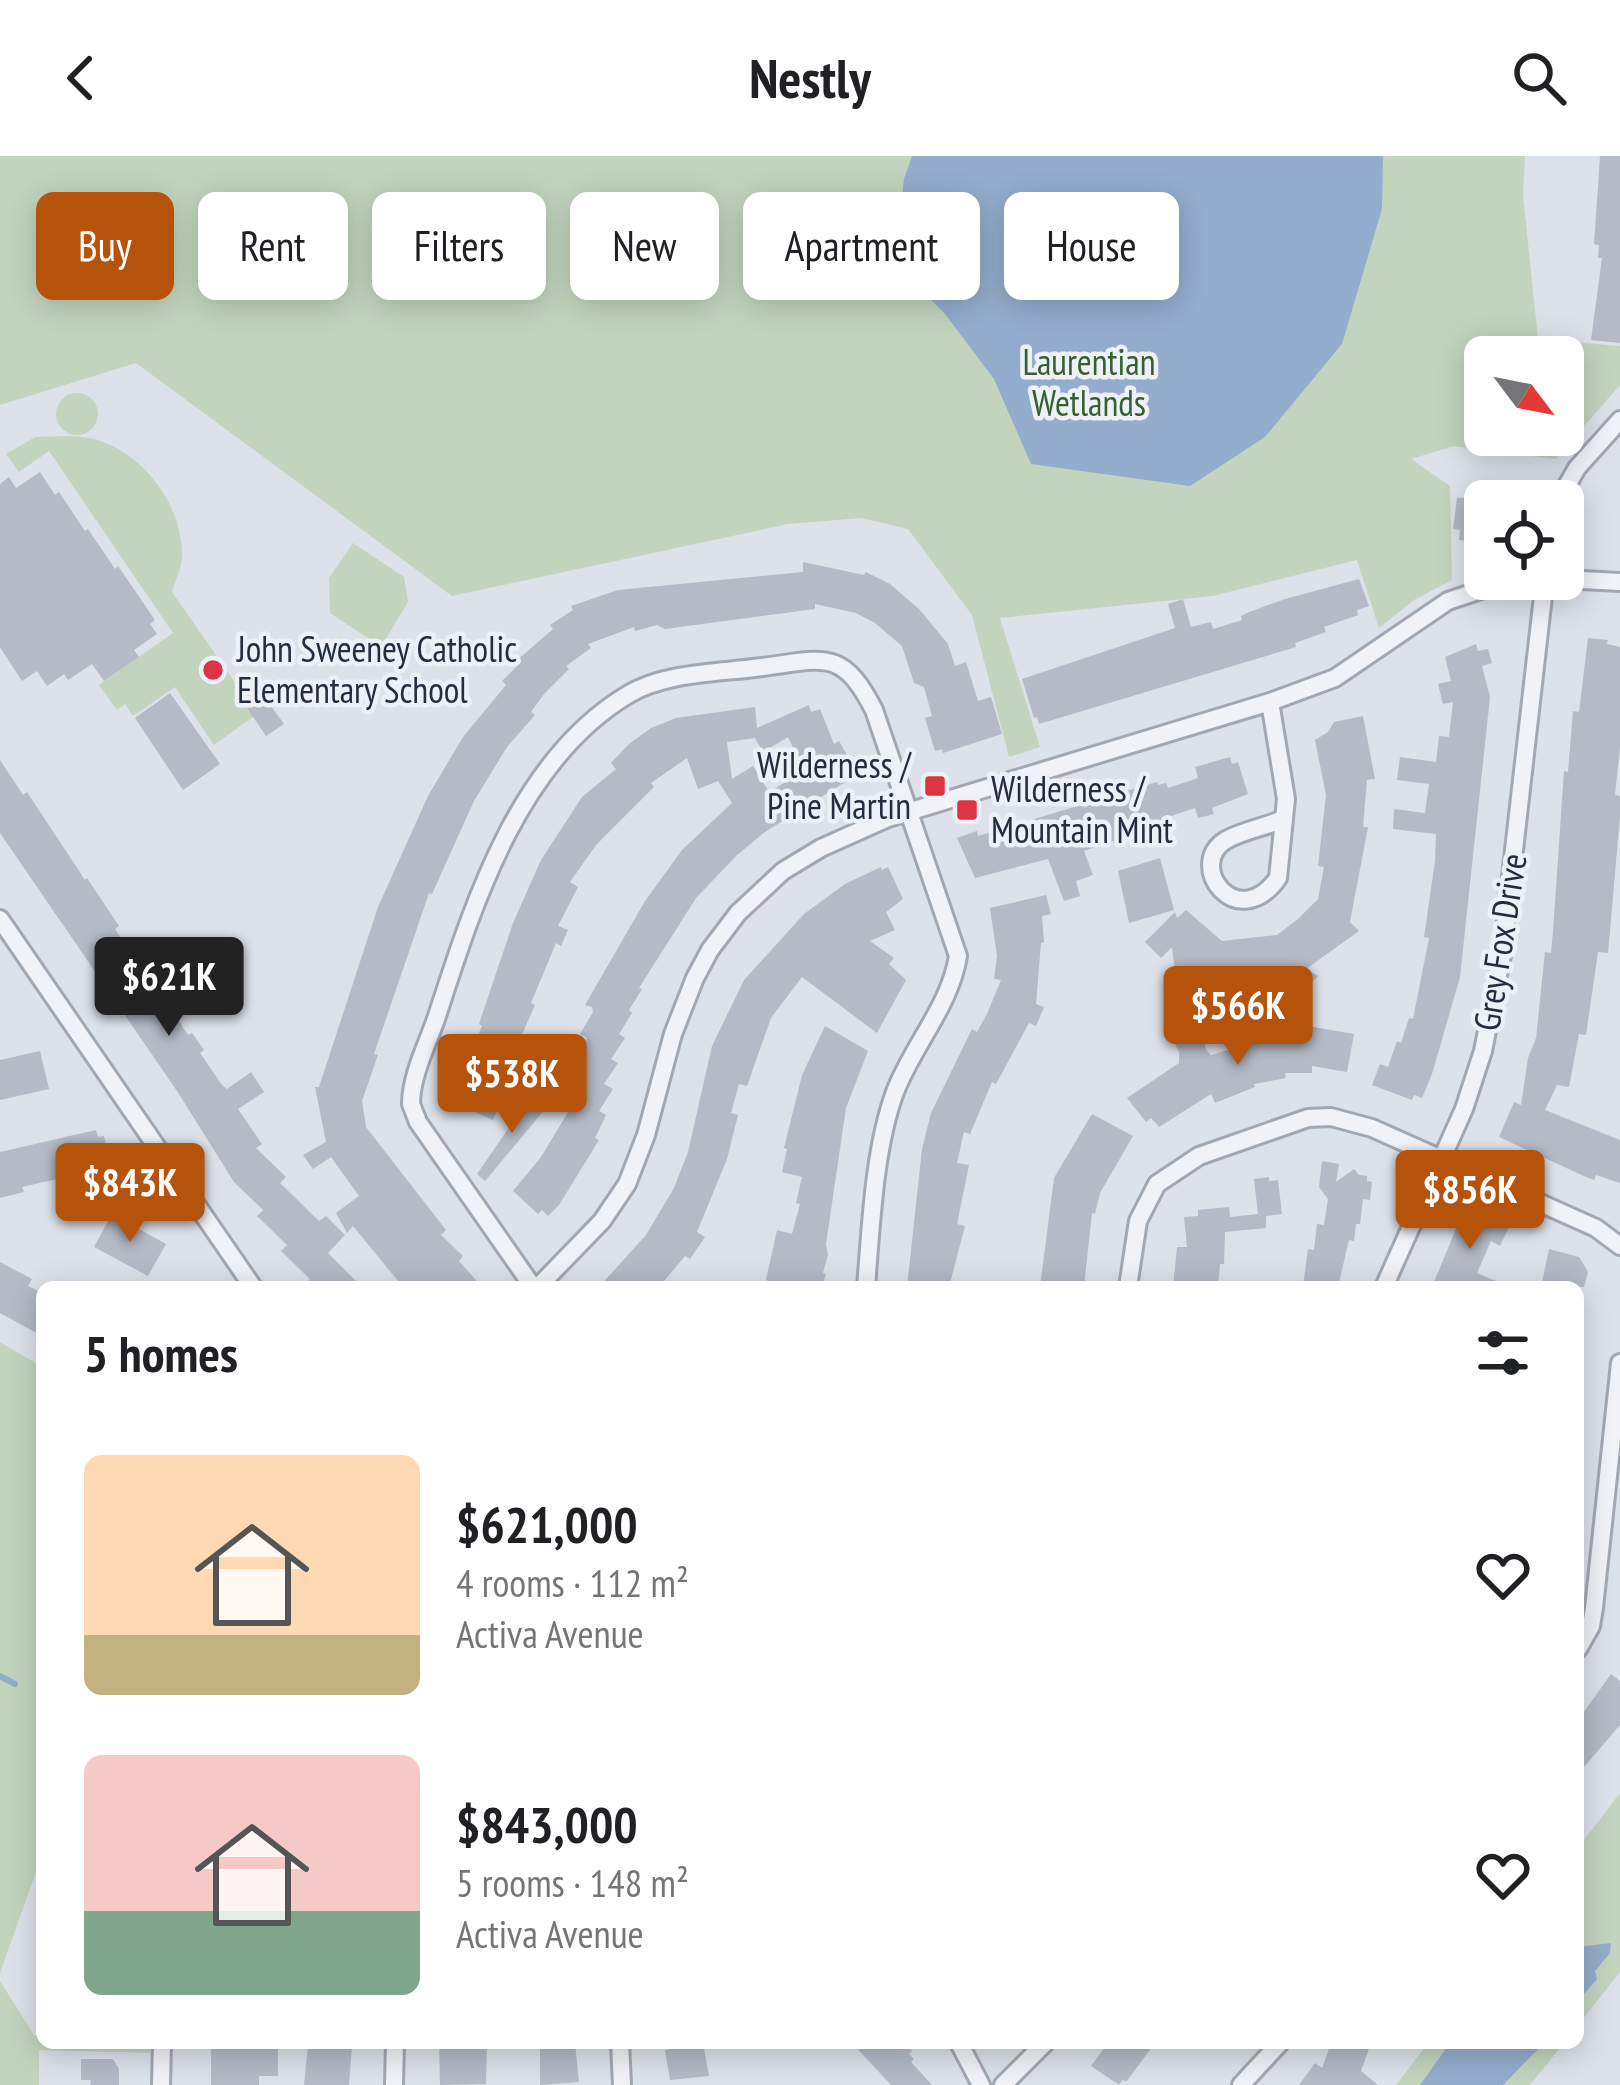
<!DOCTYPE html>
<meta charset="utf-8">
<style>
:root{--surface:#fff;--page:#f2f2f2;--text:#202124;--muted:#757577;--accent:#b45309}
body{margin:0;font-family:"PT Sans Narrow",sans-serif;background:var(--page);color:var(--text);height:100vh;display:flex;flex-direction:column;font-size:45px;white-space:nowrap}
*{box-sizing:border-box;margin:0}
p{font-size:39px;color:var(--muted)}
.icon{flex:none;width:66px;height:66px;fill:none;stroke:currentColor;stroke-width:2;stroke-linecap:round;stroke-linejoin:round}
.map{position:relative;flex:1;overflow:hidden}
.sheet{position:absolute;left:36px;top:1125px;width:1548px;height:768px;display:flex;flex-direction:column;background:var(--surface);border-radius:18px;box-shadow:0 6px 30px #0003}
.sheet>*{flex:none}
.top-card{position:absolute;left:36px;top:36px;width:1548px;height:108px;display:flex;gap:24px}
.needle{width:78px;rotate:122deg}
.buttons{position:absolute;left:1464px;top:180px;display:grid;gap:24px}
.buttons a{display:grid;place-items:center;width:120px;height:120px;border-radius:18px;background:var(--surface);box-shadow:0 6px 30px #0003;font-size:60px}
.price{position:absolute;translate:-50% -102px;padding:0 27px;border-radius:12px;background:var(--accent);color:#fff;font-size:39px;line-height:78px;filter:drop-shadow(0 3px 6px #0008)}
.price::after{content:'';position:absolute;left:50%;top:72px;width:36px;height:27px;margin-left:-18px;background:inherit;clip-path:polygon(0 0,100% 0,50% 100%)}
.price.current{background:#222;color:#fff}
ul{padding:0;list-style:none}
li{display:flex;align-items:center;gap:36px;height:300px;padding:0 48px}
li span{display:grid;place-items:center;flex:none;width:336px;height:240px;border-radius:18px;color:#555}
li>.icon{margin-inline-start:auto}
span .icon{width:144px;height:144px;fill:#fffc;stroke-width:1}
li b{font-size:51px}
h2{display:flex;justify-content:space-between;align-items:center;height:144px;padding:0 48px;font-size:51px}
.chip{padding:0 42px;border-radius:18px;background:var(--surface);box-shadow:0 6px 30px #0003;font-size:42px;line-height:108px}
.chip.current{background:var(--accent);color:#fff}
header{display:flex;justify-content:space-between;align-items:center;height:156px;padding:0 48px;background:var(--surface);font-size:54px;font-weight:700}
.map>svg:first-child{display:block}
</style>
<header><svg class="icon" aria-label="back" viewBox="0 0 24 24"><path d="M15 5l-7 7 7 7"/></svg>Nestly<svg class="icon" aria-label="search" viewBox="0 0 24 24"><circle cx="10" cy="10" r="6"/><path d="M15 15l6 6"/></svg></header>
<div class="map">
<svg width="1620" height="1929" viewBox="0 0 1620 1929">
<rect width="100%" height="100%" fill="#dde1e9"/>
<!-- green -->
<path fill="#c2d4be" fill-rule="evenodd" d="M0 0H1525L1523 39 1538 183 1620 190V229L1555 303 1454 290 1411 303 1450 330 1452 424 1414 444 1379 472 1357 404 1213 440 1000 462 1040 591 1009 601 972 459 908 373 861 362 788 368 452 440 136 207 0 249ZM1485 201H1563V279H1485Z
M56 258a21 21 0 1 1 42 0a21 21 0 1 1-42 0Z
M35 281C50 281 67 279 82 281 137 287 183 346 182 400 182 412 175 425 172 436L257 558 214 589 175 531 133 560 125 548 117 554 99 529 173 477 49 295 19 316 6 298Z
M353 387 404 421 408 446 381 491 330 457 329 422Z
M0 1186 42 1211V1699L0 1817Z
M1620 1637V1816L1578 1869V1692Z
M0 1825 34 1879 42 1880V1887H150V1897L39 1894V1929H0Z
M1428 1887H1564L1530 1929H1396Z"/>
<!-- water -->
<path fill="#94adcd" d="M912 0H1383L1382 53 1342 188 1265 281 1190 330 1031 308 994 223 945 158 895 106 904 23Z
M1611 1787 1610 1797 1595 1815 1597 1823 1578 1845V1791Z
M1450 1887H1544L1503 1929H1420Z"/>
<g fill="none" stroke-linecap="round" stroke-linejoin="round">
<!-- stream -->
<path stroke="#94adcd" stroke-width="6" d="M0 1520 15 1528"/>
</g>
<!-- building -->
<path fill="#b4bac6" fill-rule="evenodd" d="M1600 0H1620V187L1591 184 1602 102H1598L1599 89 1594 88Z
M40 316 55 339 59 336 85 375 88 373 115 413 118 410 155 464 150 468 157 478 134 494 139 501 104 525 92 508 68 524 64 518 47 530 37 515 22 525 0 491V328L9 321 16 332Z
M1473 341 1485 342V379H1479V386L1459 384 1460 374 1453 373 1457 342Z
M803 406 864 419 866 416 890 428 919 453 948 488 955 510 966 506 978 545 991 541 1002 578 943 597 942 593 935 595 925 562 932 560 924 531 914 527 902 490 875 467 856 457 815 448V453L665 473 657 469 635 475 634 471 588 488 591 492 566 510 569 513 544 538 531 556 535 559 507 591 474 645 432 738 429 737 374 898 378 899 362 945 366 971 446 1074 441 1079 463 1100 459 1105 482 1131H403L353 1070 347 1077 336 1057 359 1040 331 1001 313 1013 303 999 326 986 315 931H319L378 751 428 640 463 581 506 529 502 525 518 509 515 506 553 473 550 469 573 454 571 450 618 434 803 416Z
M1359 423 1369 450 1357 454 1358 459 1324 471 1326 476 1295 487 1296 491 1039 568 1037 561 1034 562 1022 523 1175 472 1168 448 1183 443 1191 471 1211 466 1213 473 1242 464 1241 460 1249 456 1285 443Z
M1588 482 1608 484 1607 488 1620 491V592L1615 639 1620 640V660L1610 775 1608 797 1598 796 1586 879 1579 878 1569 931 1557 929 1545 954 1620 984V1027L1596 1019 1594 1024 1586 1021 1499 981 1514 946 1521 949 1528 902 1536 882 1545 796 1551 797 1553 775 1564 615 1568 616 1573 555 1579 556Z
M1476 488 1478 495 1488 493 1492 507 1482 510 1490 541 1460 821 1432 918 1422 942 1414 939 1412 944 1372 929 1380 908 1388 911 1397 885 1401 887 1409 862 1413 863 1429 782 1424 781 1435 705 1436 678 1393 673 1394 653 1425 657 1429 628 1397 624 1400 601 1436 606 1439 580 1449 581 1453 546 1443 548 1438 528 1451 525 1445 501Z
M249 520 284 568 266 580 233 531Z
M170 537 220 608 183 634 135 562Z
M809 549 811 556 820 553 834 588 839 585 858 618 765 676 737 699 696 742 639 832 642 833 629 854 632 857 619 878 625 882 611 903 618 907 604 928 613 933 599 955 606 959 595 982 599 984 559 1049 548 1060 542 1054 538 1058 513 1035 541 1001 585 928 576 922 580 916 571 910 587 882 580 878 593 856 592 851 585 849 645 745 682 694 732 647 718 625 698 633 687 602 651 627 654 631 596 689 570 726 578 731 558 770 568 774 561 790 556 787 531 847 535 849 510 906 514 907 506 926 508 927 493 964 454 947 456 941 453 940 482 870 479 868 513 767 541 704 582 641 616 613 611 607 629 588 651 572 676 562 755 551 757 572ZM788 581 804 615 769 636 753 610 732 623 727 586 755 582 763 596Z
M1363 560 1375 623 1367 624 1363 671H1368L1350 766 1359 775 1306 813 1318 820 1292 847 1285 823 1252 828 1245 837 1197 839 1199 834 1175 816 1172 791 1161 802 1145 786 1175 756 1177 762 1186 754 1222 785 1277 779 1298 763 1318 743 1324 711 1318 710 1326 639 1315 584 1328 576 1334 566Z
M1230 601 1232 608 1238 606 1248 638 1212 652 1214 658 1198 662 1195 652 1168 661 1169 666 1084 695 1093 719 1076 725 1080 740 1064 745 1048 703 975 722 957 682 977 675 978 680 1157 626 1158 629 1166 627 1168 632 1198 622 1195 611Z
M0 604 23 639 27 636 85 724 87 722 119 770 115 773 133 801 136 799 188 879 192 877 204 894 200 897 222 929 227 933 251 916 264 936 238 953 262 988 256 992 286 1021 280 1027 319 1065 326 1060 345 1079 328 1097 362 1131H303L310 1123 281 1095 287 1089 257 1060 263 1054 234 1026 177 935 0 677Z
M1160 702 1174 754 1129 767 1118 715Z
M881 711 882 714 888 711 903 743 886 756 895 774 870 785 894 802 889 808 906 824 877 877 802 821 771 862 747 930 739 928 731 957 738 959 727 1003 697 1076 705 1081 690 1103 685 1100 659 1131H599L646 1079 674 1032 688 996 712 890 744 824 804 758 845 728Z
M1046 739 1051 758 1042 760 1044 786 1041 787 1036 848 1044 851 1036 870 1029 867 996 928 992 926 970 978 964 976 957 1007 969 1009 957 1068 965 1070 949 1131H907L922 993 931 957 972 873 977 876 987 858 1001 824 994 823 997 800 990 752Z
M825 870 868 895 846 952 826 1088 828 1099 823 1117 826 1118 822 1131H770L772 1126 766 1124 777 1074 792 1078 800 1048 796 1047 802 1021 782 1016 787 993 784 992 802 919Z
M1307 870 1354 878 1347 916 1312 910V917H1285L1286 922 1254 928 1255 931 1215 947 1211 938 1159 971 1151 962 1146 966 1127 942 1179 907V896L1172 882 1201 874 1206 894 1211 899 1261 884 1260 878Z
M40 895 49 933 0 944V904Z
M530 941 546 952 485 1025 477 1018Z
M1092 958 1133 980 1100 1037 1095 1058 1092 1057 1084 1131H1040L1054 1022Z
M96 974 98 981 104 980 112 1016 80 1023 79 1018 22 1031 24 1036 0 1042V996Z
M1322 1005 1339 1008 1336 1026 1354 1013 1359 1019 1367 1020V1025L1372 1026 1370 1044 1363 1043 1360 1068H1356L1354 1085 1349 1084 1338 1131H1303L1308 1093 1314 1094 1317 1068 1324 1069 1328 1043 1319 1031Z
M1269 1021V1025L1278 1024 1282 1058 1266 1060V1072L1225 1076 1224 1108H1220L1218 1131H1173L1177 1091H1187L1184 1061 1198 1060V1054L1229 1051 1230 1061 1258 1058 1254 1023Z
M1465 1051 1509 1071 1500 1090 1491 1085 1477 1117 1510 1131H1432Z
M112 1058 166 1088 148 1120 94 1091Z
M1549 1093 1579 1101 1588 1116 1584 1131H1541Z
M0 1106 32 1123 28 1130 42 1137V1180L0 1157Z
M1611 1518 1620 1525V1569L1578 1618V1564Z
M439 1887H487L486 1928 440 1929Z
M540 1887H575L579 1926 540 1929Z
M703 1887 709 1920 670 1924 665 1894Z
M852 1887H904L912 1895 909 1898 914 1903 911 1906 932 1929H891Z
M1108 1887H1155L1126 1926 1123 1924 1119 1929 1091 1910Z
M1331 1887H1371L1361 1915 1378 1929H1299L1315 1907 1322 1912Z
M308 1889H352L349 1929H304Z
M211 1890 278 1891V1920H259V1929H211Z
M81 1903H113L119 1913V1929H90L91 1924H81Z"/>
<g fill="none" stroke-linecap="round" stroke-linejoin="round">
<!-- street casing -->
<g stroke="#a2a8b3" stroke-width="22">
<path id="street" d="M1558 345 1577 312 1620 264
M1563 423 1620 426
M1270 546 1286 643 1278 722C1237 779 1185 709 1226 684 1242 675 1264 671 1281 664
M0 763 253 1131
M533 1131 418 966 411 948C411 919 428 887 437 860 474 746 519 603 629 538 666 516 720 517 762 511 825 503 842 492 874 554L958 800C950 850 913 889 895 936 874 993 871 1070 866 1131
M538 1131 602 1065 627 1028 646 979 673 878 695 822 710 794 738 757 783 715 821 692 888 662 1270 546 1335 522 1448 445 1490 431 1536 423
M1128 1131 1138 1065 1157 1028 1199 1000 1308 962 1331 961 1372 972 1596 1072 1620 1090
M1384 1131 1464 953 1483 895 1502 799 1545 423
M1578 1493 1591 1470 1594 1452 1620 1207
M620 1887 622 1929
M959 1887 981 1929
M161 1929 162 1887
M394 1929 395 1887
M1003 1929 1045 1887
M1241 1929 1280 1887"/>
</g>
<!-- street -->
<use href="#street" stroke="#f1f2f7" stroke-width="16"/>
</g>
<!-- markers -->
<g fill="#dd3445" stroke="#edf0f6" stroke-width="4.5">
<circle cx="213" cy="514" r="12"/>
<rect x="923" y="618" width="24" height="24" rx="6"/>
<rect x="955" y="642" width="24" height="24" rx="6"/>
</g>
<g text-anchor="middle" stroke-width="9" stroke-linejoin="round" paint-order="stroke">
<!-- park labels -->
<g font-size="36" fill="#375f31" stroke="#edf0f6">
<text x="1089" y="219">Laurentian<tspan x="1089" dy="41">Wetlands</tspan></text>
</g>
<!-- poi labels -->
<g font-size="36" fill="#252e41" stroke="#edf0f6" text-anchor="start">
<text x="237" y="506">John Sweeney Catholic<tspan x="237" dy="41">Elementary School</tspan></text>
<text x="911" y="622" text-anchor="end">Wilderness /<tspan x="911" dy="41">Pine Martin</tspan></text>
<text x="991" y="646">Wilderness /<tspan x="991" dy="41">Mountain Mint</tspan></text>
</g>
<!-- street labels -->
<g font-size="36" fill="#252e41" stroke="#edf0f6">
<text transform="translate(1500 786) rotate(-81)" y="13">Grey Fox Drive</text>
</g>
</g>
</svg>
<div class="buttons">
<a><svg class="needle" viewBox="-14 -14 28 28"><path d="M0-13l5 13h-10z" fill="#e53935"/><path d="M0 13l5-13h-10z" fill="#757577"/></svg></a>
<a><svg class="icon" aria-label="locate" viewBox="0 0 24 24"><circle cx="12" cy="12" r="6"/><path d="M12 2v4M12 18v4M2 12h4M18 12h4"/></svg></a>
</div>
<b class="price current" style="left:169px;top:883px">$621K</b>
<b class="price" style="left:1238px;top:912px">$566K</b>
<b class="price" style="left:512px;top:980px">$538K</b>
<b class="price" style="left:130px;top:1089px">$843K</b>
<b class="price" style="left:1470px;top:1096px">$856K</b>
<div class="top-card">
<a class="chip current">Buy</a>
<a class="chip">Rent</a>
<a class="chip">Filters</a>
<a class="chip">New</a>
<a class="chip">Apartment</a>
<a class="chip">House</a>
</div>
<section class="sheet">
<h2>5 homes<svg class="icon" aria-label="filters" viewBox="0 0 24 24"><path d="M4 7h16M4 17h16"/><circle cx="9" cy="7" r="2"/><circle cx="15" cy="17" r="2"/></svg></h2>
<ul>
<li><span style="background:linear-gradient(#ffd9b3 75%,#c2b280 0)"><svg class="icon" aria-label="home" viewBox="0 0 24 24"><path d="M3 11l9-7 9 7M6 9v11h12V9"/></svg></span><div><b>$621,000</b><p>4 rooms · 112 m²</p><p>Activa Avenue</p></div><svg class="icon" aria-label="heart" viewBox="0 0 24 24"><path d="M12 20l-8-8c-3-5 5-10 8-4 3-6 11-1 8 4z"/></svg></li>
<li><span style="background:linear-gradient(#f6c9c9 65%,#7fa58c 0)"><svg class="icon" aria-label="home" viewBox="0 0 24 24"><path d="M3 11l9-7 9 7M6 9v11h12V9"/></svg></span><div><b>$843,000</b><p>5 rooms · 148 m²</p><p>Activa Avenue</p></div><svg class="icon" aria-label="heart" viewBox="0 0 24 24"><path d="M12 20l-8-8c-3-5 5-10 8-4 3-6 11-1 8 4z"/></svg></li>
</ul>
</section>
</div>
